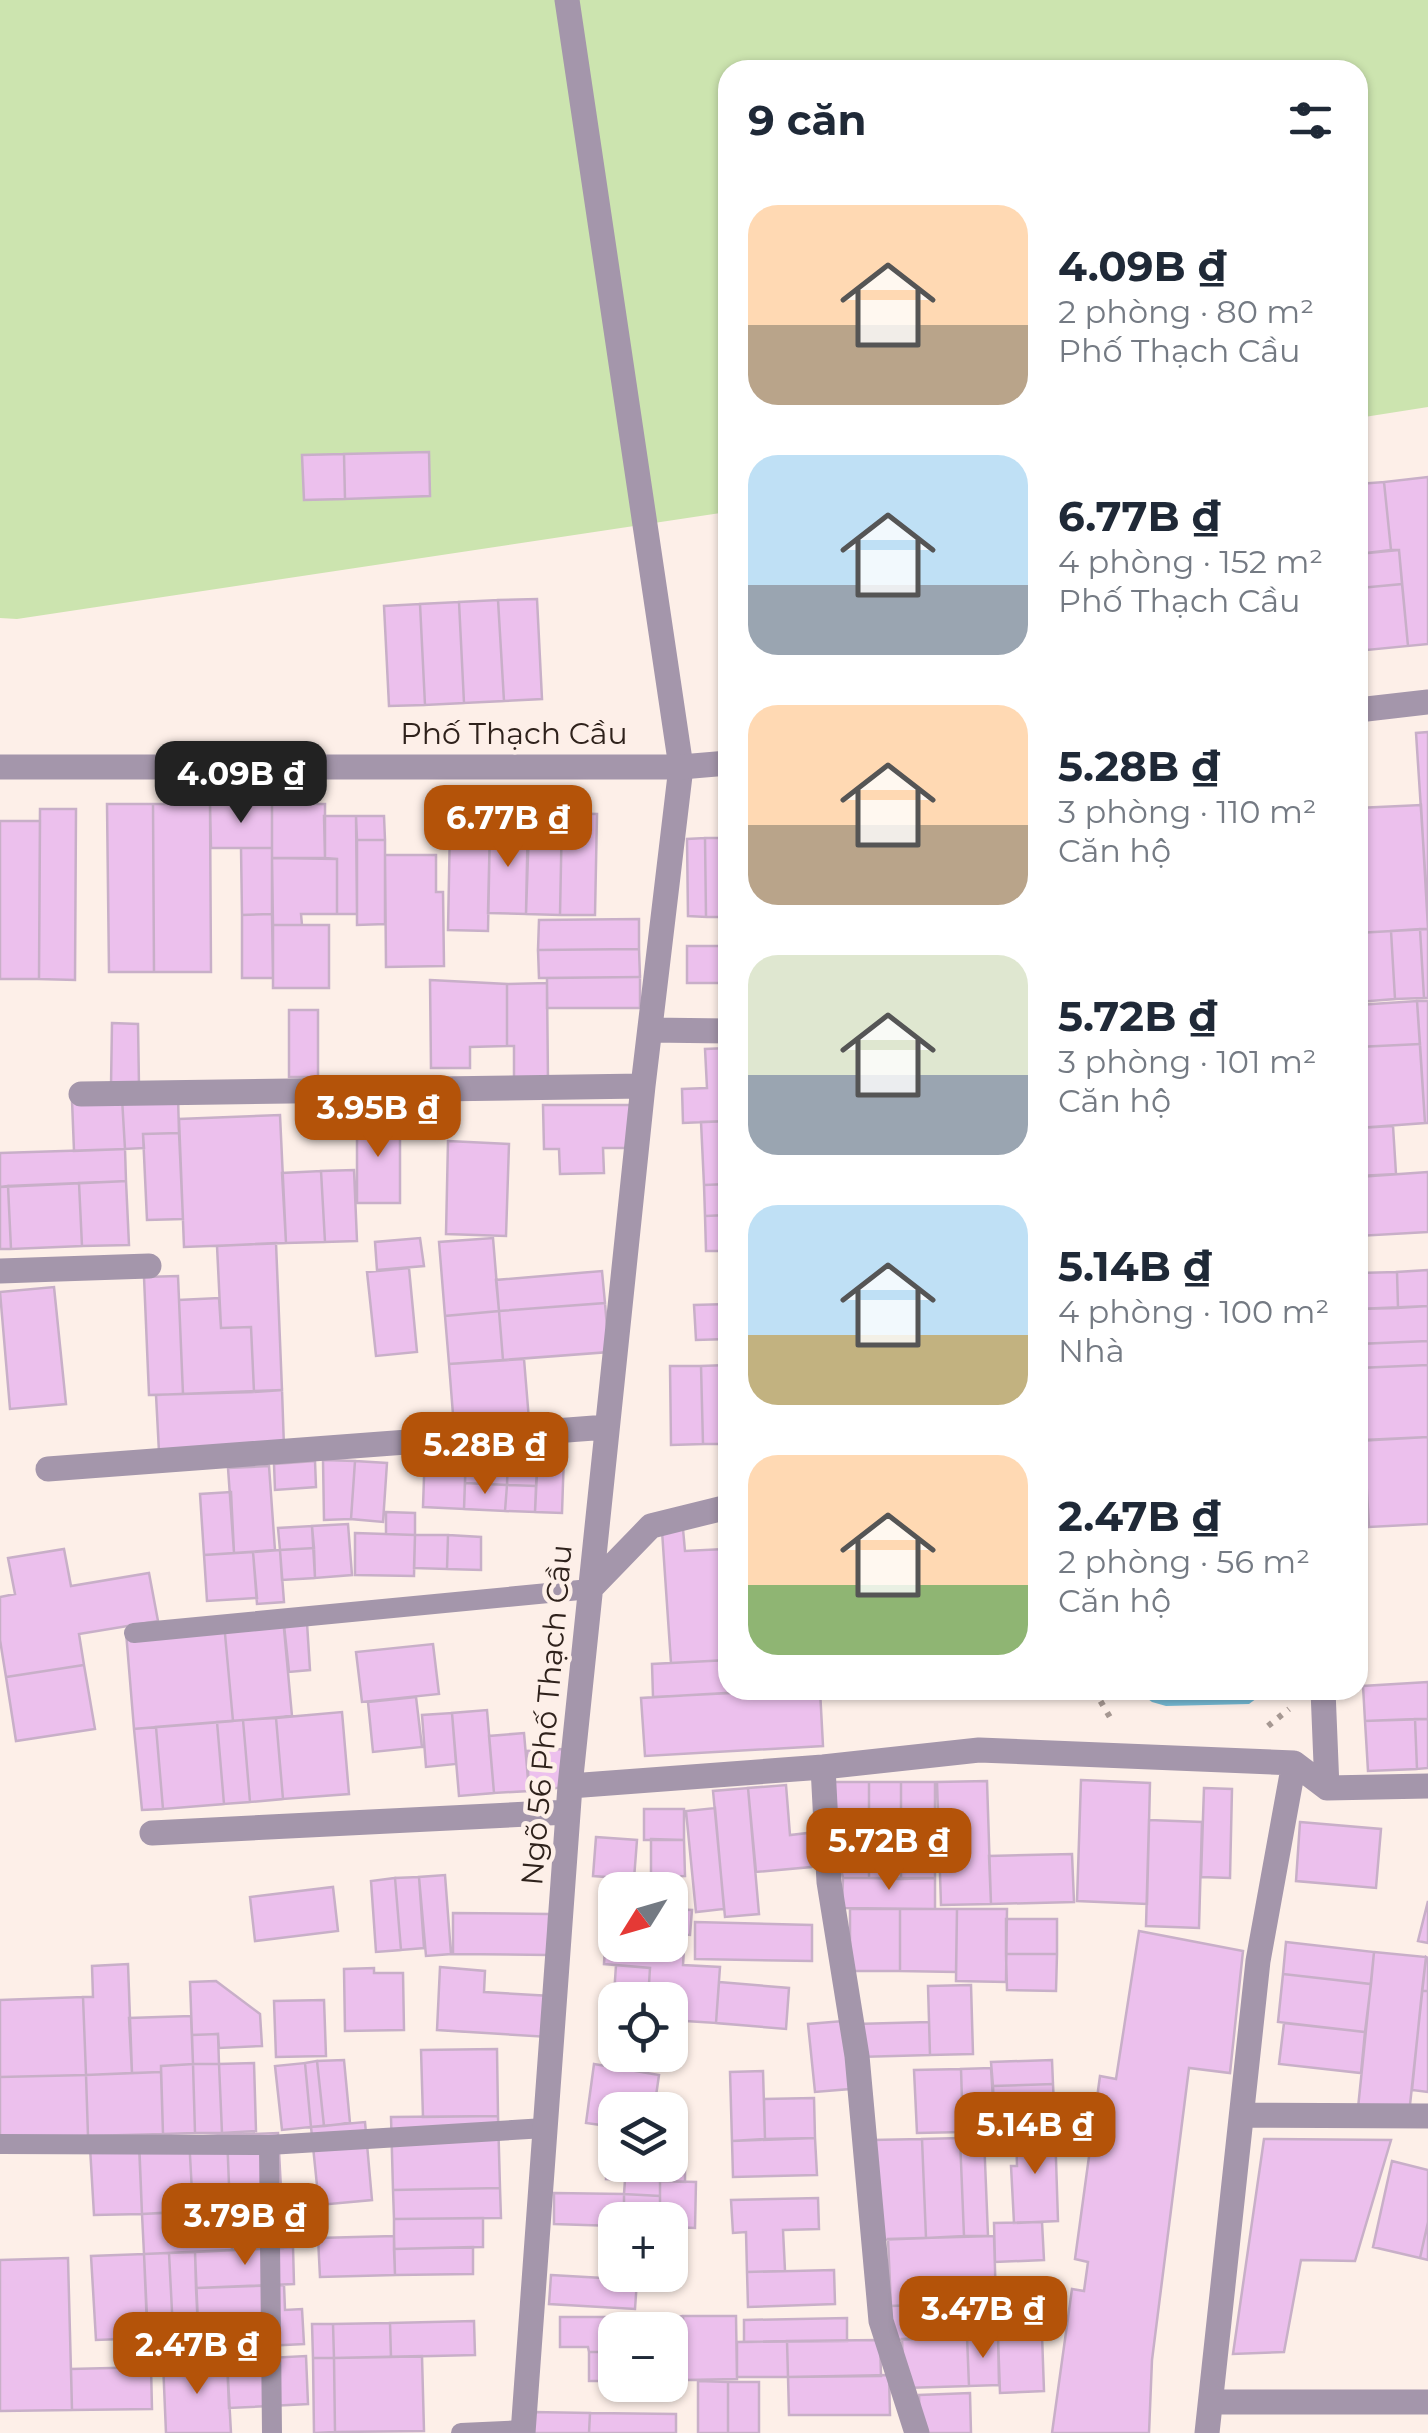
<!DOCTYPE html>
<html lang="vi">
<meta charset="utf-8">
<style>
:root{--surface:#fff;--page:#f2f2f3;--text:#1f2937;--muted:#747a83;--accent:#b45309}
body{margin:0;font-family:Montserrat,sans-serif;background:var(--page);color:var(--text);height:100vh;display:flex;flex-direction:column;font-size:38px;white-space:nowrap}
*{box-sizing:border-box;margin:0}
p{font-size:32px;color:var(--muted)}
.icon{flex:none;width:55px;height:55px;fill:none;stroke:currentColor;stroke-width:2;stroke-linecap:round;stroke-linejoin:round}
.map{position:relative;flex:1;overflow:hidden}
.details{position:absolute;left:718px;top:60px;width:650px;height:1640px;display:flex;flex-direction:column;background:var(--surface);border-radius:30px;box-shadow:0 2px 8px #0004}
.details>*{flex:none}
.needle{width:65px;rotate:233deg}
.fabs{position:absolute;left:598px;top:1872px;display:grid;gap:20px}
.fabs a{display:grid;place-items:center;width:90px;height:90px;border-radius:20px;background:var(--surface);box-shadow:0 2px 8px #0004;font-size:50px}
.price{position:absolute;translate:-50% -85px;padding:0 22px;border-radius:20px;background:var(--accent);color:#fff;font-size:32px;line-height:65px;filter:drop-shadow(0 2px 5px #0008)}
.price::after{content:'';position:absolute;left:50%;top:60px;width:30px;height:22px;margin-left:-15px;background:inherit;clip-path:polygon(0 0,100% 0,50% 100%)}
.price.on{background:#222;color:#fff}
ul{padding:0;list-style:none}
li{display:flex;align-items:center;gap:30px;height:250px;padding:0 30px}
li span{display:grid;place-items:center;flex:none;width:280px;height:200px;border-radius:30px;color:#555}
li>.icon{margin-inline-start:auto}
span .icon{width:120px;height:120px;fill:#fffc;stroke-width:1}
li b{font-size:42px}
h2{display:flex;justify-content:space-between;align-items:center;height:120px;padding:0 30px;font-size:42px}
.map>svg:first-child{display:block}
</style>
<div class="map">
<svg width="1428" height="2433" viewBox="0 0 1428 2433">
<rect width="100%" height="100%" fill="#fdefe8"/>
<!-- green -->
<path fill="#cce4af" d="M0 0H1428V407L1358 418V70H728L727 512 17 619 0 618Z"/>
<!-- water -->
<path fill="#76bbd5" d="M1136 1690H1268L1249 1704 1166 1706 1152 1702Z"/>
<!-- building -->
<path fill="#ecc0ed" stroke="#c8afc8" stroke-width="2.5" d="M429 452 430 496 345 499 344 454Z
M344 454 345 499 304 500 302 455Z
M1428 477V644L1408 646 1399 550H1391L1384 482Z
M1384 482 1391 550 1358 554V484Z
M1399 550 1402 584 1360 588 1358 554Z
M1402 584 1408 646 1367 650 1360 588Z
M1358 588H1360L1367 650 1358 651Z
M537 599 542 699 504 701 498 600Z
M498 600 504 701 464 703 459 602Z
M459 602 464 703 425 705 420 604Z
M420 604 425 705 389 706 384 606Z
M1428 732V917L1416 733Z
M107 804H153L154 972H109Z
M153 804H210L211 972H154Z
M210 804H272V848H211Z
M272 804H325V858H272Z
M1421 805 1428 929 1358 933V808Z
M40 809H76L75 980 39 979Z
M528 812 562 813 560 915 526 914Z
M562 813 597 814 595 915H560Z
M324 816H356L357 914H337V859L325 858Z
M356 816H384L385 840H357Z
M0 821H40L39 979H0Z
M450 825 490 826 488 931 448 930Z
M490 826 529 827 526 914 488 913Z
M705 838 706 917 688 916 687 839Z
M705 838H728V917H706Z
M357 840H385V924L357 925Z
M241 848H272V914L242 915Z
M385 855H436V892H443L444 966 386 967Z
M272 858 337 859V914H301L302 925H273Z
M272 914 273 978H242V915Z
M639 919V949L538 950 539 920Z
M273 925H329V988H273Z
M1420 929 1424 998 1395 999 1391 931Z
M1420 929H1428V998H1424Z
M1391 931 1395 999 1358 1002V933Z
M687 946H720L721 983H687Z
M720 946H728V977H721Z
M639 949 640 977 539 978 538 950Z
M640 977V1008H547V978Z
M430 980 507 984V1046L470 1047V1068H431Z
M547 983 548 1082H514V1046H507V984Z
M1417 1001H1428V1123H1425Z
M1417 1001 1420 1044 1358 1047V1005Z
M289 1010H318V1077H289Z
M112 1023 138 1024 139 1086H111Z
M1420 1044 1425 1123 1358 1128V1047Z
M728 1048V1121L683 1123 682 1089 707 1088 705 1049Z
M178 1096 179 1133 143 1134 144 1148 125 1149 122 1098Z
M122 1098 125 1149 74 1151 72 1100Z
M543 1105H632V1148H603L604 1173 560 1174 559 1149H544Z
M280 1115 286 1243 184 1247 179 1119Z
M357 1116H400V1203H357Z
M728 1121V1184L704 1185 701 1122Z
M1393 1126 1396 1174 1359 1176 1358 1128Z
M179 1133 183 1219 147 1220 143 1134Z
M448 1141 509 1144 506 1236 446 1234Z
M125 1149 126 1181 0 1187V1153Z
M354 1170 357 1241 325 1242 321 1171Z
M321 1171 325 1242 286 1243 282 1173Z
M1428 1172V1232L1358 1236V1177Z
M126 1181 129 1245 82 1246 79 1183Z
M79 1183 82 1246 11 1249 8 1186Z
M728 1184V1215L705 1216 704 1185Z
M8 1186 11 1249H0V1187Z
M728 1215V1251H706L705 1216Z
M420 1238 424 1266 377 1270 375 1242Z
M493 1238 499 1311 445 1316 439 1242Z
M276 1243 282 1390 254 1392 251 1327 221 1328 217 1246Z
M409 1268 417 1352 376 1356 367 1272Z
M1428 1270V1306L1398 1308 1397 1272Z
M602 1271 605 1303 499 1311 496 1280Z
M1397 1272 1398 1308 1358 1309V1273Z
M178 1276 183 1394 149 1395 144 1277Z
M54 1287 66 1404 10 1409 0 1292Z
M219 1298 221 1328 251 1327 254 1392 183 1394 179 1300Z
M605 1303 609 1352 503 1360 499 1311Z
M728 1304V1339L696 1340 694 1305Z
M1428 1306V1341L1358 1344V1309Z
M499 1311 503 1360 449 1364 445 1316Z
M1428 1341V1365L1358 1368V1344Z
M524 1359 529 1420 454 1427 449 1364Z
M728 1365V1444H703L701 1366Z
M1428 1365V1437L1358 1441V1368Z
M670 1366H701L703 1444 671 1445Z
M282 1390 284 1447 159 1452 156 1395Z
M1428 1437V1524L1369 1527 1364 1440Z
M425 1448 466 1450 464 1509 423 1507Z
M466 1450 508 1452 507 1485 465 1483Z
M508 1452 538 1453 536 1486 507 1485Z
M538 1453 564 1454 562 1513 535 1512Z
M323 1460 355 1461 351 1519 324 1520Z
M315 1461 316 1487 275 1490 274 1464Z
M355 1461 387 1463 383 1522 351 1519Z
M269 1466 275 1550 234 1553 228 1468Z
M465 1483 507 1485 505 1511 464 1509Z
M507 1485 536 1486 535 1512 505 1511Z
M231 1492 234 1553 204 1555 200 1494Z
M386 1512 415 1513V1535L386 1534Z
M348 1524 352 1575 315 1578 312 1526Z
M312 1526 314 1548 280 1550 278 1528Z
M683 1529 685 1551 724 1549 728 1660 671 1663 662 1531Z
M355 1533 415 1535 414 1576 355 1575Z
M415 1535H448L447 1569 414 1568Z
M448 1535 481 1537V1570L447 1569Z
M314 1548 315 1578 282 1580 280 1550Z
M64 1549 71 1586 149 1573 158 1621 79 1634 84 1665 6 1677 0 1640V1597L15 1594 8 1558Z
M280 1550 284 1602 257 1604 253 1552Z
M253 1552 257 1598 207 1601 204 1555Z
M283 1618 292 1716 233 1721 224 1623Z
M224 1623 233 1721 134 1729 126 1632Z
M307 1623 310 1670 289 1672 284 1625Z
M433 1644 439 1694 362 1702 356 1652Z
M728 1660V1690L733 1693 653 1697 652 1664Z
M84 1665 95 1729 16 1741 6 1677Z
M1428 1682V1719L1365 1721 1363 1686Z
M776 1690H820L823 1746 645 1756 641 1698Z
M416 1697 422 1747 373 1752 368 1702Z
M487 1710 494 1793 459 1796 452 1713Z
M342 1712 349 1794 283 1799 276 1718Z
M452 1713 456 1764 426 1767 422 1715Z
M276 1718 283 1799 250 1802 243 1720Z
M1415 1719 1417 1769 1368 1771 1365 1721Z
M1415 1719H1428V1768L1417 1769Z
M243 1720 250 1802 224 1804 217 1722Z
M217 1722 224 1804 163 1809 156 1727Z
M156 1727 163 1809 142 1810 134 1729Z
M524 1733 529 1791 494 1793 489 1736Z
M563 1749 566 1787 529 1791 527 1751Z
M1081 1780 1150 1783 1147 1904 1077 1901Z
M987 1781 991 1904 941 1905 937 1782Z
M830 1782H869V1878H843L830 1817Z
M869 1782H901V1817H869Z
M901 1782H935V1878L901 1879Z
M786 1785 790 1835 808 1833 811 1867 756 1872 748 1788Z
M748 1788 759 1914 725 1917 713 1791Z
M1204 1788 1232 1789 1230 1878 1201 1877Z
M715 1808 724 1909 696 1912 686 1811Z
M644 1809H684V1840H644Z
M869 1817H901V1879L869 1878Z
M1149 1820 1202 1822 1199 1928 1146 1926Z
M1300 1822 1381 1829 1376 1888 1296 1881Z
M596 1837 637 1840 634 1879 593 1876Z
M651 1839 684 1840 685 1876 651 1877Z
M1072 1854 1074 1902 991 1904 989 1856Z
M445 1875 451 1954 426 1956 419 1877Z
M419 1877 424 1948 401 1950 395 1878Z
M610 1877 666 1882 665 1890H615V1905L608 1904Z
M395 1878 401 1950 376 1952 371 1881Z
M843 1878H935V1909L842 1908Z
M333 1887 338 1931 255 1941 250 1897Z
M1428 1901V1943L1418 1941Z
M608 1904 615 1905V1929L606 1928Z
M670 1909 692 1910 690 1935 670 1933Z
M850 1909H900V1971H850Z
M900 1909H957L956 1972 900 1971Z
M957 1909H1007L1006 1982 956 1981Z
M453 1913 549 1914V1955L453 1954Z
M1006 1919H1057V1954H1006Z
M695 1922 812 1925V1961L695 1959Z
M606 1928 615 1929V1945H670V1933L685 1934 683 1965 720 1967 716 2023 670 2020V2000H648L650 1968 604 1964Z
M1139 1931 1243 1951 1230 2073 1189 2068 1152 2360 1149 2433H1052L1072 2289 1084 2291 1088 2262 1075 2259 1100 2076 1116 2079Z
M1286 1942 1374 1952 1371 1984 1283 1974Z
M1374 1952 1426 1957 1409 2114 1358 2108Z
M1006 1954H1057L1056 1991 1007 1990Z
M1426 1957 1428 1958V1991H1422Z
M128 1964 132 2073 86 2075 83 1997H93L92 1966Z
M616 1965 650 1968 648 2000H615L613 2010Z
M440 1967 485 1971 484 1992 551 1996 549 2037 437 2030Z
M374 1968V1973H403L404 2030 345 2031 344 1969Z
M1283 1974 1371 1984 1365 2032 1278 2022Z
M216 1981 260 2014 262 2046 219 2048 218 2034 192 2035 190 1982Z
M719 1982 789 1988 786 2029 716 2023Z
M971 1985 973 2054 930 2055 928 1986Z
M1422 1991H1428V2092L1412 2090Z
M83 1997 86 2075 0 2077V2000Z
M324 2000 326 2056 276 2057 274 2001Z
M191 2016 193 2064 161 2066V2072L132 2073 129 2018Z
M843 2021 850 2089 815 2092 808 2024Z
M929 2022 930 2055 858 2057 856 2024Z
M1284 2023 1365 2032 1361 2073 1279 2064Z
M218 2034 219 2064H193L192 2035Z
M497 2049 498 2116 423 2117 421 2050Z
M344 2060 350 2123 324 2126 317 2061Z
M1052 2060 1053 2084 993 2086 991 2062Z
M317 2061 324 2126 311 2127 305 2063Z
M254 2063 256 2131 222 2133 219 2064Z
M305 2063 311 2127 282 2130 275 2066Z
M193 2064H219L222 2133H195Z
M193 2064 195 2133 163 2134 161 2066Z
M594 2064 659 2075 654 2110H615V2127L586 2123Z
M991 2068 995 2131 963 2132 961 2069Z
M961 2069 963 2132 917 2133 914 2070Z
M763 2071 765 2139 732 2141 730 2072Z
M161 2072 163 2134 88 2136 86 2075Z
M86 2075 88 2136 0 2139V2077Z
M1053 2084 1055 2129 995 2131 993 2086Z
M814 2098 815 2138 765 2139 764 2099Z
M498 2116 500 2188 393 2190 391 2117Z
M365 2122 372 2200 319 2205 311 2127Z
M1055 2129 1058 2221 1014 2223 1011 2166H1017L1016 2130Z
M278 2133 282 2208 230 2210 227 2135Z
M227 2135 230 2210 193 2211 189 2137Z
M607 2136H615V2165H670V2138L685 2139V2182L606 2179Z
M189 2137 193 2211 142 2214 139 2139Z
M984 2137 988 2236H964L960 2138Z
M815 2138 817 2175 733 2177 732 2141Z
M960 2138 964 2236 926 2238 922 2139Z
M922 2139 926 2238 875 2240 872 2140Z
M1264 2139 1391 2140 1355 2261 1301 2260 1284 2352 1233 2354Z
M139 2145 142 2214 94 2215 90 2147Z
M1392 2161 1428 2170V2222L1420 2258 1373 2247Z
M625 2180 660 2181V2196L624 2194Z
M660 2181 696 2182 695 2228 670 2227V2220H660Z
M500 2188 501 2218 394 2219 393 2190Z
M554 2193 624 2194V2220H615V2226L554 2224Z
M624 2194 660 2196V2220H624Z
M818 2198 819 2229 783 2230 785 2271 747 2272 746 2232 733 2233 731 2200Z
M282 2208 283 2248 232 2250 230 2210Z
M230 2210 232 2250 144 2254 142 2214Z
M483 2218V2247L394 2249V2219Z
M1042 2222 1044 2260 995 2262 994 2223Z
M1428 2222V2260L1420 2258Z
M394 2236 395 2275 320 2277 318 2238Z
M994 2236 996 2302 891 2306 888 2239Z
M293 2247 294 2284 196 2288 195 2252Z
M473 2247V2274L395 2275 394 2249Z
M195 2252 199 2349 174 2350 169 2253Z
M169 2253 174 2350 148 2351 144 2254Z
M144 2254 148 2338 96 2340 91 2256Z
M68 2258 72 2410 0 2411V2260Z
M834 2270 835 2304 748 2307 747 2272Z
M551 2275 637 2280 635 2309 549 2304Z
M284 2285 285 2310 302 2309 304 2344 199 2349 196 2288Z
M996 2302 998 2336 892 2340 891 2306Z
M683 2316 684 2351H670V2330H627V2317Z
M683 2316H736L737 2379 685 2380Z
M560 2317H627V2330H615V2352H589L588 2347H560Z
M847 2318V2341L744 2342V2320Z
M474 2321 475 2355 391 2357 390 2323Z
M390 2323 391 2357 334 2358 333 2324Z
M312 2324H333L334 2358H313Z
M1042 2335 1044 2391 1000 2393 998 2336Z
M998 2336 999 2385 969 2386 967 2337Z
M967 2337 969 2386 904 2388 902 2339Z
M880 2340 881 2376 788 2377 787 2341Z
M787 2341 788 2377H737V2342Z
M670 2351H684L685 2380H670Z
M589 2352H615V2381H589Z
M306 2356 308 2404 229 2408 227 2360Z
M422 2356 424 2431 335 2432 334 2358Z
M313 2358H334L335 2432 314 2433Z
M227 2360 231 2433H166L163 2362Z
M151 2367 152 2409 72 2410 71 2369Z
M889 2375 890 2415H789L788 2377Z
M698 2381 728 2382V2433H698Z
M728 2382H759V2433H728Z
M970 2393 971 2433H920L919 2395Z
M532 2412 590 2413 589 2433H532Z
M590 2413 676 2414V2433H589Z"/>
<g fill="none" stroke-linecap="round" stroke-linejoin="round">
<!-- path -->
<path stroke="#a69892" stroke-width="6" stroke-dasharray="5 8" stroke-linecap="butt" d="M1094 1690 1111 1719
M1268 1726 1289 1709"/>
<!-- service -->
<path stroke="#a496ab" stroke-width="20" d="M134 1633 590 1589
M0 2144 269 2145 272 2433
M269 2145 545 2128
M461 2433 524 2430"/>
<!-- minor -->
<path stroke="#a496ab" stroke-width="25" d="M650 1030 728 1031
M81 1094 643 1086
M0 1271 149 1266
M48 1469 607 1427
M590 1589 651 1526 728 1507
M1323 1690 1327 1788
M823 1767 829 1882 857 2056 881 2321 917 2433
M570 1786 823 1767 979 1750 1294 1763 1327 1788 1428 1786
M152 1833 568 1812
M1242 2115 1428 2116
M1212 2402H1428
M523 2433 570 1786 643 1086 681 767 567 0
M1207 2433 1258 1961 1294 1763"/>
<!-- tertiary -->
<path stroke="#a496ab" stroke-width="25" d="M1358 710 1428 702
M0 767H681L728 763"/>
</g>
<g text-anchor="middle" stroke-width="9" stroke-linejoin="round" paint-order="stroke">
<!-- street labels -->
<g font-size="30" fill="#2f221c" stroke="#fdefe8">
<text x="514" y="744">Phố Thạch Cầu</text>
<text transform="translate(547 1715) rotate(-85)" y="10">Ngõ 56 Phố Thạch Cầu</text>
</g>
</g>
</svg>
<div class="fabs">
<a><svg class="needle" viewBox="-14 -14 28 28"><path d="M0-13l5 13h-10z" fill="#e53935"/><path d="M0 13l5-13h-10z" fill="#747a83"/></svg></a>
<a><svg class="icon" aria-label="locate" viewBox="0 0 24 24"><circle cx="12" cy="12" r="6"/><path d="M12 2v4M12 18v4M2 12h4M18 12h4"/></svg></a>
<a><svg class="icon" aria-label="layers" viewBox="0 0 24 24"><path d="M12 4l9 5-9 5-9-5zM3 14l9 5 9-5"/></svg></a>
<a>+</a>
<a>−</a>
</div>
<b class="price on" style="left:241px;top:826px">4.09B ₫</b>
<b class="price" style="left:508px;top:870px">6.77B ₫</b>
<b class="price" style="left:378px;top:1160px">3.95B ₫</b>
<b class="price" style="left:485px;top:1497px">5.28B ₫</b>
<b class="price" style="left:889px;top:1893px">5.72B ₫</b>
<b class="price" style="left:1035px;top:2177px">5.14B ₫</b>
<b class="price" style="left:245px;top:2268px">3.79B ₫</b>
<b class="price" style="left:983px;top:2361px">3.47B ₫</b>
<b class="price" style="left:197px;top:2397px">2.47B ₫</b>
<section class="details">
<h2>9 căn<svg class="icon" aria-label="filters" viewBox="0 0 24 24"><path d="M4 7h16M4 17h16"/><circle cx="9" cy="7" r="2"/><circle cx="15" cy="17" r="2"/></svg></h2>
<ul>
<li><span style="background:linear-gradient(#ffd9b3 60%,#b9a48a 0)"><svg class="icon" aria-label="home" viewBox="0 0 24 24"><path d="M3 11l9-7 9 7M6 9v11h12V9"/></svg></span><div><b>4.09B ₫</b><p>2 phòng · 80 m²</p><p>Phố Thạch Cầu</p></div></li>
<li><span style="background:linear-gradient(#bfe0f5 65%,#9aa5b1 0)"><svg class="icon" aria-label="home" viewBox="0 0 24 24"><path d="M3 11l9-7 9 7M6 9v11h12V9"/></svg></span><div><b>6.77B ₫</b><p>4 phòng · 152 m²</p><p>Phố Thạch Cầu</p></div></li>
<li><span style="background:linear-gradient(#ffd9b3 60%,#b9a48a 0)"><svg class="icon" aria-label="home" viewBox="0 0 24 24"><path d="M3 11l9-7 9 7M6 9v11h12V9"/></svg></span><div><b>5.28B ₫</b><p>3 phòng · 110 m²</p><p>Căn hộ</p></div></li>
<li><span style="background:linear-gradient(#dfe7d0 60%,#9aa5b1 0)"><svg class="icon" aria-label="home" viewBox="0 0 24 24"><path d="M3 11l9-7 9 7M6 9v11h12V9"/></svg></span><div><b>5.72B ₫</b><p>3 phòng · 101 m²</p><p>Căn hộ</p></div></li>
<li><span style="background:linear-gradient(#bfe0f5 65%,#c2b280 0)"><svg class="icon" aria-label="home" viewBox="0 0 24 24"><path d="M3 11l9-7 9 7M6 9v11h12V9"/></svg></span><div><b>5.14B ₫</b><p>4 phòng · 100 m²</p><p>Nhà</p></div></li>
<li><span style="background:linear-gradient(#ffd9b3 65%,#8fb573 0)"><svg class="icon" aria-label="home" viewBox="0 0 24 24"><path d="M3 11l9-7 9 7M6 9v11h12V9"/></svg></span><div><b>2.47B ₫</b><p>2 phòng · 56 m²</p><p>Căn hộ</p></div></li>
</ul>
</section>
</div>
